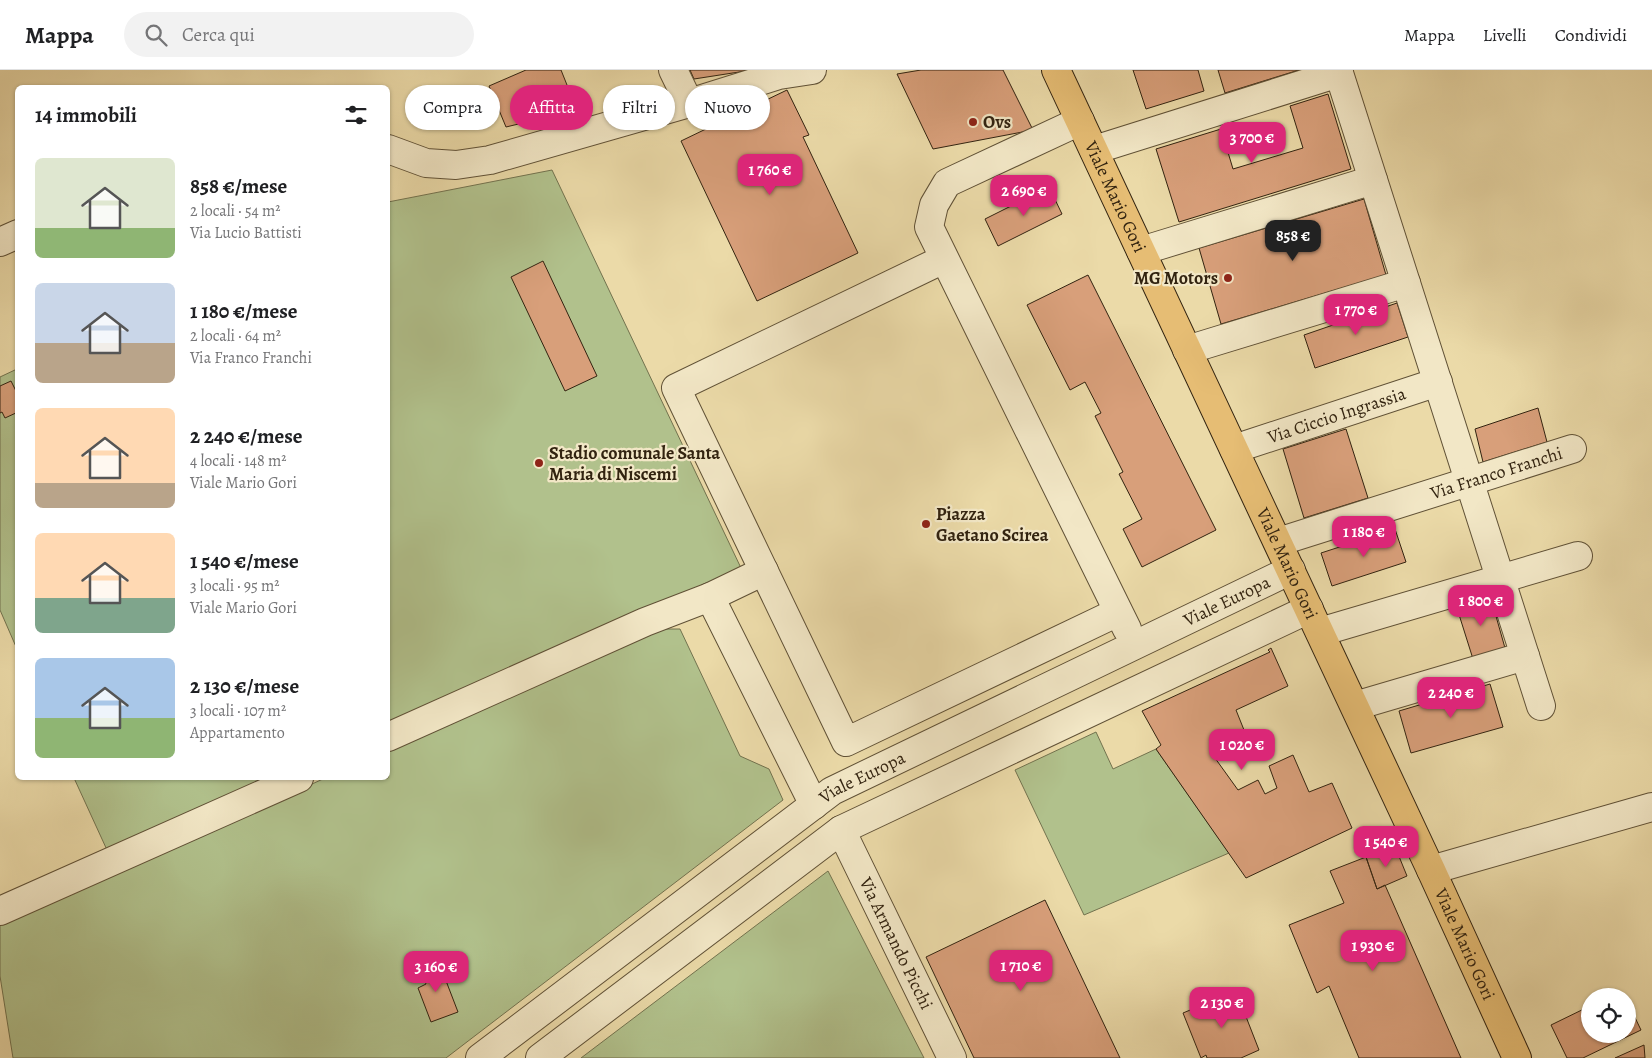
<!DOCTYPE html>
<html lang="it">
<meta charset="utf-8">
<style>
:root{--surface:#fff;--page:#f2f2f2;--text:#202124;--muted:#757577;--line:#e0e0e0;--accent:#db2777}
body{margin:0;font-family:Alegreya,serif;background:var(--page);color:var(--text);height:100vh;display:flex;flex-direction:column;font-size:19px;white-space:nowrap}
*{box-sizing:border-box;margin:0}
p{font-size:16px;color:var(--muted)}
.icon{flex:none;width:28px;height:28px;fill:none;stroke:currentColor;stroke-width:2;stroke-linecap:round;stroke-linejoin:round}
.map{position:relative;flex:1;overflow:hidden}
.side{position:absolute;left:15px;top:15px;width:375px;height:695px;display:flex;flex-direction:column;background:var(--surface);border-radius:8px;box-shadow:0 1px 4px #0004}
.side>*{flex:none}
.banner{position:absolute;left:405px;top:15px;width:475px;height:45px;display:flex;gap:10px}
.controls{position:absolute;left:1581px;top:918px;display:grid;gap:10px}
.controls a{display:grid;place-items:center;width:55px;height:55px;border-radius:50%;background:var(--surface);box-shadow:0 1px 4px #0004;font-size:25px}
.price{position:absolute;translate:-50% -42px;padding:0 11px;border-radius:10px;background:var(--accent);color:#fff;font-size:16px;line-height:32px;filter:drop-shadow(0 1px 2px #0008)}
.price::after{content:'';position:absolute;left:50%;top:30px;width:15px;height:11px;margin-left:-8px;background:inherit;clip-path:polygon(0 0,100% 0,50% 100%)}
.price.on{background:#222;color:#fff}
ul{padding:0;list-style:none}
li{display:flex;align-items:center;gap:15px;height:125px;padding:0 20px}
li span{display:grid;place-items:center;flex:none;width:140px;height:100px;border-radius:8px;color:#555}
li>.icon{margin-inline-start:auto}
span .icon{width:60px;height:60px;fill:#fffc;stroke-width:1}
li b{font-size:21px}
h2{display:flex;justify-content:space-between;align-items:center;height:60px;padding:0 20px;font-size:21px}
.tag{padding:0 18px;border-radius:22px;background:var(--surface);box-shadow:0 1px 4px #0004;font-size:18px;line-height:45px}
.tag.on{background:var(--accent);color:#fff}
header{display:flex;align-items:center;gap:30px;box-sizing:border-box;height:70px;padding:0 25px;background:var(--surface);border-bottom:1px solid var(--line)}
header strong{font-size:24px}
nav{display:flex;gap:28px;margin-inline-start:auto;font-size:18px}
.search{width:350px;height:45px;background:var(--page);display:flex;align-items:center;gap:12px;box-sizing:border-box;padding:0 18px;border-radius:28px;color:var(--muted);font-size:19px}
.map>svg:first-child{display:block}
</style>
<header>
<strong>Mappa</strong>
<div class="search"><svg class="icon" aria-label="search" viewBox="0 0 24 24"><circle cx="10" cy="10" r="6"/><path d="M15 15l6 6"/></svg>Cerca qui</div>
<nav><a>Mappa</a><a>Livelli</a><a>Condividi</a></nav>
</header>
<div class="map">
<svg width="1652" height="988" viewBox="0 0 1652 988">
<rect width="100%" height="100%" fill="#ebdaa8"/>
<filter id="stains"><feTurbulence type="fractalNoise" baseFrequency=".004" numOctaves="4"/><feColorMatrix values="0 0 0 0 .2 0 0 0 0 .09 0 0 0 0 .02 0 0 0 .5 -.17"/></filter>
<radialGradient id="worn" r=".72"><stop offset=".6" stop-color="#630" stop-opacity="0"/><stop offset="1" stop-color="#630" stop-opacity=".3"/></radialGradient>
<!-- green -->
<path fill="#b1c18c" stroke="#72724e" d="M552 100 741 498 388 655V132Z
M17 299V579L0 540V307Z
M648 559H680L740 686 769 699 783 730 446 988H13L0 906V848L170 780 325 708H388V678Z
M1096 662 1113 699 1156 679 1229 783 1084 845 1015 700Z
M74 708H271L107 780Z
M828 801 924 988H581Z"/>
<!-- building -->
<path fill="#d89f7a" stroke="#322310" d="M526 0H561L577 40 506 57 489 16Z
M690 0H752L694 9Z
M921 0H1003L1033 60 933 79 897 4Z
M1133 0H1198L1204 21 1146 39Z
M1218 0H1299L1225 23Z
M787 20 809 65 803 67 858 183 757 231 681 71Z
M1328 24 1351 99 1179 152 1156 79 1221 59 1233 99 1303 78 1290 36Z
M1049 117 1062 144 998 176 985 149Z
M1364 129 1386 205 1221 254 1199 178Z
M543 191 597 306 565 321 511 207Z
M1088 205 1216 460 1142 497 1123 459 1142 449 1119 404 1123 402 1095 346 1101 343 1085 312 1070 320 1027 235Z
M1397 233 1408 267 1315 298 1304 265Z
M11 311 18 325V342L5 348 2 342 0 343V316Z
M1538 338 1547 372 1483 392 1475 359Z
M1346 359 1368 428 1304 448 1283 379Z
M1395 459 1406 492 1332 516 1321 483Z
M1490 525 1505 578 1473 589 1456 535Z
M1271 578 1288 616 1236 640 1248 670 1215 688 1238 720 1258 710 1265 724 1277 718 1269 696 1293 685 1309 722 1332 713 1352 758 1246 808 1156 679 1161 675 1142 641 1270 582 1268 580Z
M1490 614 1503 657 1411 683 1399 641Z
M1396 779 1407 806 1377 819 1366 787 1378 781 1380 786Z
M1366 787 1377 819 1385 815 1461 988H1359L1329 916 1317 923 1289 855 1344 833 1330 801Z
M1045 830 1120 988H974L926 887Z
M438 890 458 942 431 952 418 918 426 914 420 897Z
M1236 921 1259 980 1241 988H1207L1206 985 1201 988 1183 943Z
M1628 933 1641 960 1583 988H1567L1551 955 1590 936V964H1628Z
M1644 975 1645 988H1615Z"/>
<g fill="none" stroke-linecap="round" stroke-linejoin="round">
<!-- minor casing -->
<g stroke="#605136" stroke-width="30">
<g id="minor">
<path d="M673 0 689 33"/>
<path d="M1338 0 1541 636"/>
<path d="M1080 51 947 113 934 135 929 157 1127 559"/>
<path d="M388 79 426 93 456 95 490 90 689 33 779 5 812 0"/>
<path d="M1094 80 1339 3"/>
<path d="M0 172 18 164"/>
<path d="M1141 181 1373 110"/>
<path d="M944 189 676 318 846 672 1118 542"/>
<path d="M1187 280 1406 213"/>
<path id="s1" d="M1234 379 1438 312"/>
<path id="s2" d="M1278 472 1572 379"/>
<path d="M764 501 710 527 814 735"/>
<path d="M1320 562 1578 486"/>
<path d="M1355 636 1525 586"/>
<path d="M388 667 645 552 710 527"/>
<path id="s3" d="M841 760 952 988"/>
<path d="M1431 800 1652 737"/>
<path d="M0 841 299 708"/>
<path id="s4" d="M480 988 832 721 1291 500"/>
<path d="M540 988 841 760 1309 539"/>
</g>
</g>
<!-- major casing -->
<g stroke="#322310" stroke-width="30">
<g id="major">
<path id="s5" d="M1056 0 1431 800 1517 988"/>
</g>
</g>
<!-- minor -->
<use href="#minor" stroke="#f2e7c6" stroke-width="28"/>
<!-- major -->
<use href="#major" stroke="#e6bd74" stroke-width="28"/>
</g>
<!-- markers -->
<g fill="#8f2418" stroke="#f2e7c6" stroke-width="2">
<circle cx="973" cy="52" r="5"/>
<circle cx="1228" cy="208" r="5"/>
<circle cx="539" cy="393" r="5"/>
<circle cx="926" cy="454" r="5"/>
</g>
<g text-anchor="middle" stroke-width="4.5" stroke-linejoin="round" paint-order="stroke">
<!-- poi labels -->
<g font-size="18" font-weight="bold" fill="#322310" stroke="#f2e7c6" text-anchor="start">
<text x="983" y="58">Ovs</text>
<text x="1218" y="214" text-anchor="end">MG Motors</text>
<text x="549" y="389">Stadio comunale Santa<tspan x="549" dy="21">Maria di Niscemi</tspan></text>
<text x="936" y="450">Piazza<tspan x="936" dy="21">Gaetano Scirea</tspan></text>
</g>
<!-- street labels -->
<g font-size="18" fill="#322310" stroke="#f2e7c6">
<text dy="6" stroke="none"><textPath href="#s5" startOffset="140">Viale Mario Gori</textPath></text>
<text dy="6" stroke="none"><textPath href="#s1" startOffset="108">Via Ciccio Ingrassia</textPath></text>
<text dy="6" stroke="none"><textPath href="#s2" startOffset="229">Via Franco Franchi</textPath></text>
<text dy="6" stroke="none"><textPath href="#s5" startOffset="545">Viale Mario Gori</textPath></text>
<text dy="6" stroke="none"><textPath href="#s4" startOffset="880">Viale Europa</textPath></text>
<text dy="6" stroke="none"><textPath href="#s4" startOffset="475">Viale Europa</textPath></text>
<text dy="6" stroke="none"><textPath href="#s3" startOffset="126">Via Armando Picchi</textPath></text>
<text dy="6" stroke="none"><textPath href="#s5" startOffset="965">Viale Mario Gori</textPath></text>
</g>
</g>
<rect width="100%" height="100%" filter="url(#stains)"/>
<rect width="100%" height="100%" fill="url(#worn)"/>
</svg>
<div class="controls">
<a><svg class="icon" aria-label="locate" viewBox="0 0 24 24"><circle cx="12" cy="12" r="6"/><path d="M12 2v4M12 18v4M2 12h4M18 12h4"/></svg></a>
</div>
<b class="price" style="left:1252px;top:94px">3 700 €</b>
<b class="price" style="left:770px;top:126px">1 760 €</b>
<b class="price" style="left:1024px;top:147px">2 690 €</b>
<b class="price on" style="left:1293px;top:192px">858 €</b>
<b class="price" style="left:1356px;top:266px">1 770 €</b>
<b class="price" style="left:1364px;top:488px">1 180 €</b>
<b class="price" style="left:1481px;top:557px">1 800 €</b>
<b class="price" style="left:1451px;top:649px">2 240 €</b>
<b class="price" style="left:1242px;top:701px">1 020 €</b>
<b class="price" style="left:1386px;top:798px">1 540 €</b>
<b class="price" style="left:1373px;top:902px">1 930 €</b>
<b class="price" style="left:1021px;top:922px">1 710 €</b>
<b class="price" style="left:436px;top:923px">3 160 €</b>
<b class="price" style="left:1222px;top:959px">2 130 €</b>
<div class="banner">
<a class="tag">Compra</a>
<a class="tag on">Affitta</a>
<a class="tag">Filtri</a>
<a class="tag">Nuovo</a>
</div>
<section class="side">
<h2>14 immobili<svg class="icon" aria-label="filters" viewBox="0 0 24 24"><path d="M4 7h16M4 17h16"/><circle cx="9" cy="7" r="2"/><circle cx="15" cy="17" r="2"/></svg></h2>
<ul>
<li><span style="background:linear-gradient(#dfe7d0 70%,#8fb573 0)"><svg class="icon" aria-label="home" viewBox="0 0 24 24"><path d="M3 11l9-7 9 7M6 9v11h12V9"/></svg></span><div><b>858 €/mese</b><p>2 locali · 54 m²</p><p>Via Lucio Battisti</p></div></li>
<li><span style="background:linear-gradient(#c9d6e8 60%,#b9a48a 0)"><svg class="icon" aria-label="home" viewBox="0 0 24 24"><path d="M3 11l9-7 9 7M6 9v11h12V9"/></svg></span><div><b>1 180 €/mese</b><p>2 locali · 64 m²</p><p>Via Franco Franchi</p></div></li>
<li><span style="background:linear-gradient(#ffd9b3 75%,#b9a48a 0)"><svg class="icon" aria-label="home" viewBox="0 0 24 24"><path d="M3 11l9-7 9 7M6 9v11h12V9"/></svg></span><div><b>2 240 €/mese</b><p>4 locali · 148 m²</p><p>Viale Mario Gori</p></div></li>
<li><span style="background:linear-gradient(#ffd9b3 65%,#7fa58c 0)"><svg class="icon" aria-label="home" viewBox="0 0 24 24"><path d="M3 11l9-7 9 7M6 9v11h12V9"/></svg></span><div><b>1 540 €/mese</b><p>3 locali · 95 m²</p><p>Viale Mario Gori</p></div></li>
<li><span style="background:linear-gradient(#a9c7e8 60%,#8fb573 0)"><svg class="icon" aria-label="home" viewBox="0 0 24 24"><path d="M3 11l9-7 9 7M6 9v11h12V9"/></svg></span><div><b>2 130 €/mese</b><p>3 locali · 107 m²</p><p>Appartamento</p></div></li>
</ul>
</section>
</div>
